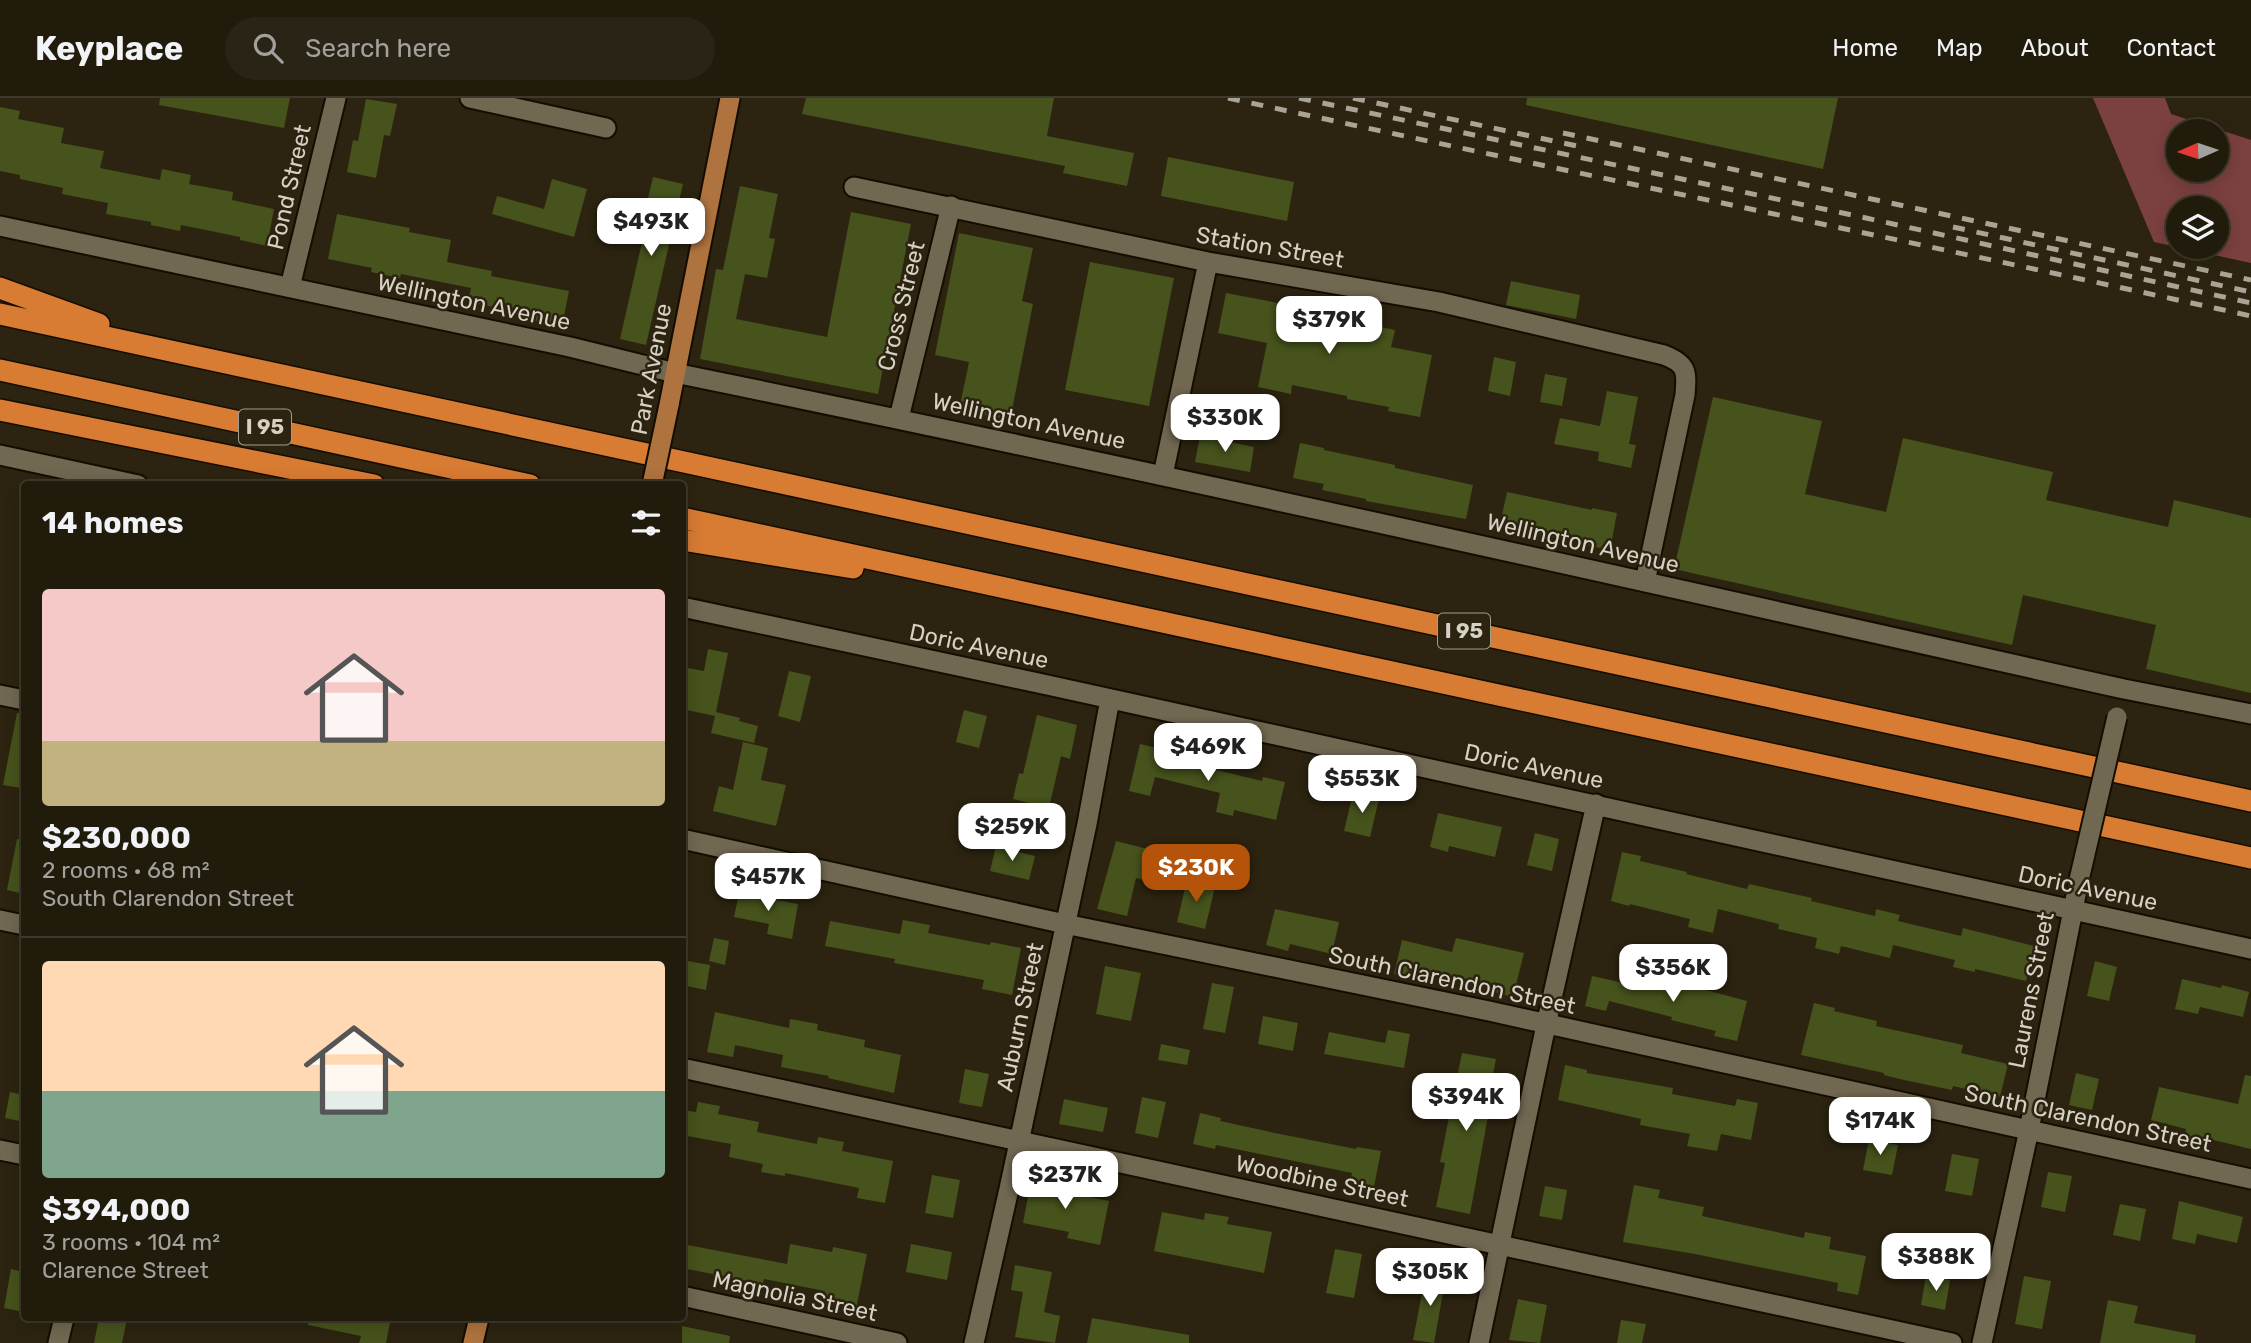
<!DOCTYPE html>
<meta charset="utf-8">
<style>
:root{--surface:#211b0c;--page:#292415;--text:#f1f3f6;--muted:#a2a19d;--line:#3e392d;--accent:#b45309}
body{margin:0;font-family:Rubik,sans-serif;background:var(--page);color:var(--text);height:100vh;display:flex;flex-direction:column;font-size:26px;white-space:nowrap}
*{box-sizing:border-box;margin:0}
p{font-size:23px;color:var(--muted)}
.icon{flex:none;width:38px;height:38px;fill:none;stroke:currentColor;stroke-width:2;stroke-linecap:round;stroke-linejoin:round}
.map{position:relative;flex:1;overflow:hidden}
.drawer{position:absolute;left:21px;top:383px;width:665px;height:840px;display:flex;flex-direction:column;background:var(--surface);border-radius:7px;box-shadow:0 4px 18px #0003,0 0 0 2px var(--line)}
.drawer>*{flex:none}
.needle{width:46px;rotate:267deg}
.buttons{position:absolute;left:2166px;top:21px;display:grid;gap:14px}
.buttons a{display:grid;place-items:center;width:63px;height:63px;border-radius:50%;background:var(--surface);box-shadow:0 4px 18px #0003,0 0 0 2px var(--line);font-size:35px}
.price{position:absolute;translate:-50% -60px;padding:0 16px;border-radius:14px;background:#fff;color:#222;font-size:23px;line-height:46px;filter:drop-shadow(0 2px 4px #0008)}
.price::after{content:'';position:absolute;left:50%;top:42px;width:21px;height:16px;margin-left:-10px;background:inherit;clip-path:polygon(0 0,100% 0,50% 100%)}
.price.active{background:var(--accent);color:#fff}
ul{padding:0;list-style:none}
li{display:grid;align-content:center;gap:14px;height:371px;padding:0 21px}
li+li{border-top:2px solid var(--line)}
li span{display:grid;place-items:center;height:217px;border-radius:7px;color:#555}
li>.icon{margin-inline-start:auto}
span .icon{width:126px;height:126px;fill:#fffc;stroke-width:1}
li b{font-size:30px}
h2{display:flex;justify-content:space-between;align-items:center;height:84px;padding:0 21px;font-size:30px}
header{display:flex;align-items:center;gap:42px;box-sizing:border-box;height:98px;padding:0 35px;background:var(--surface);border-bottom:2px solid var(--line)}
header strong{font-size:33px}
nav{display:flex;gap:38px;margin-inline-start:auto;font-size:24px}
.search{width:490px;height:63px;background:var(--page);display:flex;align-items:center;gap:18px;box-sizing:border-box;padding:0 24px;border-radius:38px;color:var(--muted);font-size:26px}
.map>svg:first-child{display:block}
</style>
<header>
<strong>Keyplace</strong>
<div class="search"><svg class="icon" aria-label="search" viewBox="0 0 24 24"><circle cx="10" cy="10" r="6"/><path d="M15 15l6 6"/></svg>Search here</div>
<nav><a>Home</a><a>Map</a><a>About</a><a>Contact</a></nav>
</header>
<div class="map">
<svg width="2251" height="1245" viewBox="0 0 2251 1245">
<rect width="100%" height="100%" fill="#2c2410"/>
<!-- forest -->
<path fill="#7b4140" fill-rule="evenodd" d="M2093 0H2165L2171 16 2251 42V165L2154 144ZM2179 33H2217V72H2179ZM2179 110H2217V149H2179Z"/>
<!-- building -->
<path fill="#46531c" d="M160 0H290L284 30 159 7Z
M806 0H1054L1047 38 1134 55 1127 88 1063 75 1065 68 802 16Z
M1527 0H1838L1823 71 1526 7Z
M366 1 397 6 390 38 384 37 376 80 347 74 353 42 358 43Z
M0 9 20 13 18 21 64 30 61 45 104 53 100 70 160 82 162 71 191 77 189 86 233 94 232 102 274 111 267 148 240 142V139L181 127 180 133 151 127V124L106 116 108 105 62 96 63 90 20 81V77L0 73Z
M1168 59 1294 84 1287 123 1161 98Z
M653 79 683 86 646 247 620 241 642 144 638 143Z
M552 81 587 91 574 139 492 116 497 98 544 111Z
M740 88 778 96 769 140 775 141 767 180 745 176 736 221 827 239 851 114 911 126 878 296 700 261 716 171 723 172Z
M337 116 410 130 409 134 451 142 447 164 492 173 491 178 569 193 562 229 504 215V211L468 204 471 190 401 176 400 180 371 174 372 170 328 161Z
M959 135 1033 150 1022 203 1033 206 1010 322 959 312 969 264 935 257Z
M1090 164 1174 180 1149 308 1065 292Z
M1511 183 1580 197 1576 221 1506 207Z
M1226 195 1309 211 1306 225 1359 235 1361 225 1395 232 1391 249 1432 257 1420 319 1388 313 1389 309 1347 301V298L1292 287 1291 296 1258 289 1267 245 1218 235Z
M1494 259 1516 264 1510 298 1488 293Z
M1545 276 1567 280 1562 308 1540 304Z
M1607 293 1638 299 1629 346 1636 347 1631 370 1598 363 1599 354 1554 346 1560 320 1600 328Z
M1713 299 1822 323 1805 396 1886 414 1903 340 2053 374 2046 402 2168 429 2174 402 2251 420V595L2146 571 2156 527 2023 497 2012 547 1674 471Z
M1200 338 1254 349 1250 374 1195 364Z
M1300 345 1324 350V352L1395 367V370L1473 387 1466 421 1366 403V401L1322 392 1324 386 1293 380Z
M1507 394 1592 412V410L1617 415 1610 452 1585 447 1586 445 1526 434V436L1499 431Z
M708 551 728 555 716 614 740 620 739 623 758 628 754 645 711 635 715 618 682 611V569L704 573Z
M789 573 811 578 800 624 778 618Z
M964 612 987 618 979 650 956 644Z
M17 615 24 616V668L20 690 3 687Z
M1037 617 1077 627 1070 661 1061 658 1049 710 1013 701 1019 675 1023 676Z
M743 644 768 650 761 682 786 687 776 728 713 713 719 688 733 692Z
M1140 646 1161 651V654L1205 664 1204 669 1262 683 1263 679 1285 684 1276 722 1234 712 1233 718 1216 714 1220 695 1155 679 1150 698 1129 693Z
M1353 695 1379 701 1370 739 1344 733Z
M1438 715 1502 729 1495 759 1449 748 1448 754 1430 749Z
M1535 735 1559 741 1552 773 1527 767Z
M17 741 24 742V796L7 792Z
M1116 743 1160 754 1153 784 1136 780 1127 818 1097 811Z
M996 748 1035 758 1029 782 990 773Z
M1622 754 1641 758 1640 763 1687 774 1686 776 1747 791 1749 786 1812 800 1811 803 1875 818 1876 811 1900 817 1898 823 1961 838 1963 830 2034 848 2026 883 1975 871V874L1953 869 1955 862 1893 847 1890 860 1841 848 1839 856 1815 850 1817 840 1778 831 1779 826 1718 811 1713 835 1688 829 1690 821 1630 806 1629 808 1611 803Z
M1187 782 1215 789 1205 831 1177 824Z
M740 791 760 795 759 799 798 806 792 841 767 836 769 826 734 819Z
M1275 811 1339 824 1332 856 1290 846 1288 853 1266 847Z
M903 822 930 827 928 835 990 847 991 844 1021 850 1012 897 982 891 984 882 894 865 895 861 825 848 830 823 900 836Z
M714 840 729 843 725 867 709 863Z
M1456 840 1524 855 1513 899 1487 892V890L1418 873 1417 881 1394 876 1402 842 1452 854Z
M682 862 710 867 706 892 682 887Z
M2095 863 2117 869 2109 903 2087 898Z
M1105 868 1141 875 1131 923 1096 916Z
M1592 878 1628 886 1630 880 1678 892 1680 885 1747 903 1737 943 1714 938 1716 933 1671 922 1672 919 1609 903 1606 913 1585 908Z
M2182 881 2221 890 2222 887 2249 894 2243 919 2200 909 2198 916 2175 911Z
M1212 885 1234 889 1225 935 1203 931Z
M1814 905 1835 910 1834 913 1877 923 1876 928 1963 947 1961 955 2008 966 2000 999 1953 988 1952 992 1904 982 1884 977V975L1801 957Z
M715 914 789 930 790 921 818 926 817 932 865 942 864 949 901 957 894 995 828 980 829 978 781 969 783 957 735 947 733 959 707 954Z
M1263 918 1298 925 1293 953 1258 946Z
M1388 932 1410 936 1404 970 1324 956 1329 934 1385 945Z
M1161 946 1190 952 1187 967 1158 962Z
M1462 955 1496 961 1488 1002H1491L1470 1116 1436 1109 1445 1065 1440 1064Z
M1565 967 1587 972V975L1673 990 1672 996 1735 1008 1737 1001 1758 1005 1751 1042 1721 1036 1717 1053 1687 1048 1690 1036 1640 1027 1641 1021 1558 1002Z
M965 971 989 976 982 1009 959 1005Z
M2076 975 2099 981 2092 1012 2069 1007Z
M2245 977 2251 978V1051L2209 1041 2208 1047 2184 1041 2186 1031 2151 1022 2159 989 2238 1006Z
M10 994 24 997V1024L5 1020Z
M1142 999 1166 1004 1158 1040 1135 1035Z
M1064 1001 1108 1010 1103 1034 1059 1026Z
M698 1004 720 1008 718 1016 759 1024 757 1034 817 1046 818 1039 844 1044 842 1053 893 1063 885 1105 857 1100 859 1090 785 1075V1078L761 1074 763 1066 729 1059 731 1046 682 1037V1012L696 1014Z
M1200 1015 1221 1020 1220 1023 1275 1035 1356 1051 1357 1049 1381 1053 1373 1094 1349 1089 1352 1075 1216 1047 1215 1051 1193 1046Z
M1869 1041 1898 1047 1892 1077 1863 1072Z
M1952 1056 1979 1061 1972 1098 1945 1093Z
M2048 1074 2072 1078 2065 1114 2041 1109Z
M932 1077 960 1082 953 1120 925 1115Z
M1032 1077 1064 1083 1062 1093 1109 1103 1100 1147 1067 1140 1069 1134 1023 1125Z
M1634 1087 1660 1092 1658 1100 1704 1109 1702 1118 1804 1140 1805 1134 1831 1139 1829 1151 1866 1158 1858 1197 1837 1193 1838 1185 1695 1156 1623 1144Z
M1545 1088 1567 1092 1562 1122 1539 1118Z
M2179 1103 2243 1119 2237 1145 2197 1136 2195 1146 2172 1141Z
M2120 1106 2146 1111 2140 1143 2113 1137Z
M1162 1114 1204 1122 1205 1115 1229 1119 1227 1126 1272 1134 1264 1175 1154 1153Z
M682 1146 787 1166 790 1146 832 1154 833 1149 867 1156 856 1211 823 1205 825 1193 764 1181 763 1186 682 1170Z
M911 1146 952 1154 947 1182 906 1174Z
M1335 1151 1362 1156 1354 1200 1326 1195Z
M1015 1167 1052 1174 1044 1214 1060 1218 1055 1245 1015 1239 1023 1194 1011 1192Z
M11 1171 24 1174V1214L4 1210Z
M1426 1174 1446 1178 1434 1245 1413 1242Z
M1926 1178 1950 1182 1945 1212 1921 1207Z
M2024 1178 2051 1183 2042 1231 2015 1226Z
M1518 1201 1547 1207 1540 1245 1509 1242Z
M2108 1202 2138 1208 2134 1225 2196 1237 2195 1245H2100Z
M99 1220 127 1221 122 1245H94Z
M309 1220H391L386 1245H359L361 1238 308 1227Z
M1092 1220 1189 1237V1245H1087Z
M1621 1222 1646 1226 1642 1245H1617Z
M682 1228 730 1238 729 1245H682Z"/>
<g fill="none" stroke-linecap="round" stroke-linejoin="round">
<!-- minor casing -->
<g stroke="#140d00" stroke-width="23">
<path id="minor" d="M470 0 606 30
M854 89 1208 164 1439 204 1664 257C1687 266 1687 273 1685 297L1645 484
M290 189 336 0
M675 275C1159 374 1641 483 2124 591L2251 616
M899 320 951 108
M0 357 138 387
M1163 377 1208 164
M682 509 1052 588 2251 851
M0 597 24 602
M682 741 1065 826 1489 913 2251 1081
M0 822 24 827
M682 970 1952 1245
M0 1052 24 1057
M682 1198 897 1245
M58 1245 64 1220
M974 1245 1009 1091 1087 726 1110 601
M1479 1245 1546 927 1596 706
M1982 1245 2029 1032 2079 782"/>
</g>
<!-- tertiary casing -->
<g stroke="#140d00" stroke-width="23">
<path id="tertiary" d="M0 128 570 249 675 275"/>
</g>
<!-- primary casing -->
<g stroke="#140d00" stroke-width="23">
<path id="primary" d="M669 307 730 0
M473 1245 479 1220"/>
</g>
<!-- motorway casing -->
<g stroke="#140d00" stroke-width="24">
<path id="motorway" d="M0 190 99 226
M0 216 2251 703
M0 272 530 387
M0 312 374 387
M682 420 2251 760
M682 442 853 470"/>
</g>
<!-- minor -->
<use href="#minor" stroke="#716852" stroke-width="19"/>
<!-- tertiary -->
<use href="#tertiary" stroke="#716852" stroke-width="19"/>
<!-- primary -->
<use href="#primary" stroke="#af733f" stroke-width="19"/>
<!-- motorway -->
<use href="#motorway" stroke="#d87b33" stroke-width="21"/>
<!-- rail -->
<path stroke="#aaa496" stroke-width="5" stroke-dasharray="12 12" stroke-linecap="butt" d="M1228 0C1568 74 1910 143 2251 218
M1299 0 1866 120 2251 205
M1353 0 1577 48
M1563 35 2251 182
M1953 129 2251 194"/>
<!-- minor-bridge casing -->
<g stroke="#140d00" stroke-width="23" stroke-linecap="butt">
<path id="minor-bridge" d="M2079 782 2117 619"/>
</g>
<!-- primary-bridge casing -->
<g stroke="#140d00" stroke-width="23" stroke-linecap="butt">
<path id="primary-bridge" d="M652 387 669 307"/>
</g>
<!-- minor-bridge -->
<use href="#minor-bridge" stroke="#716852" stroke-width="19"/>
<!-- primary-bridge -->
<use href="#primary-bridge" stroke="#af733f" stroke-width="19"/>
</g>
<g text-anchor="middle" stroke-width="5" stroke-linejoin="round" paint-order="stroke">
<!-- shield labels -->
<g fill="#2c2410" stroke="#a39d8f" stroke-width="2">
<rect x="239" y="311.5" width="52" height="35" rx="5"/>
<rect x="1438" y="515.5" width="52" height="35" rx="5"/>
</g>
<g font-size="21" font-weight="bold" fill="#d6d1c5">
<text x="265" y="336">I 95</text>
<text x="1464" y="540">I 95</text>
</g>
<!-- street labels -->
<g font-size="23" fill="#d6d1c5" stroke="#2c2410">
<text transform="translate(289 89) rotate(-77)" y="8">Pond Street</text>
<text transform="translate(1270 149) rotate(10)" y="8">Station Street</text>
<text transform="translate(474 204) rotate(12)" y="8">Wellington Avenue</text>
<text transform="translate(901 208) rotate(-76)" y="8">Cross Street</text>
<text transform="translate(651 271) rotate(-79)" y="8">Park Avenue</text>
<text transform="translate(1029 323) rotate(12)" y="8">Wellington Avenue</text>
<text transform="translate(1583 445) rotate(13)" y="8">Wellington Avenue</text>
<text transform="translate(979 548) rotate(12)" y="8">Doric Avenue</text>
<text transform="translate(1534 668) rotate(12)" y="8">Doric Avenue</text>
<text transform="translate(2088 790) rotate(12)" y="8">Doric Avenue</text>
<text transform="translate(1452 882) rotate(12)" y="8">South Clarendon Street</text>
<text transform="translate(2031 892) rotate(-79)" y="8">Laurens Street</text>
<text transform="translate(1020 919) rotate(-78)" y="8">Auburn Street</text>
<text transform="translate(2088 1020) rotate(12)" y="8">South Clarendon Street</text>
<text transform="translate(1322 1083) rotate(12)" y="8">Woodbine Street</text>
<text transform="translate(795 1198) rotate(12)" y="8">Magnolia Street</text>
</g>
</g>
</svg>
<div class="buttons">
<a><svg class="needle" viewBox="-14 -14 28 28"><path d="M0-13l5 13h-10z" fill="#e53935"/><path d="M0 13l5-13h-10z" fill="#a2a19d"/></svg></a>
<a><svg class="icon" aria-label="layers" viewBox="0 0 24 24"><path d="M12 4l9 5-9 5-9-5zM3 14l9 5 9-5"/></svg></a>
</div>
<b class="price" style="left:651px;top:160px">$493K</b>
<b class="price" style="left:1329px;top:258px">$379K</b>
<b class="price" style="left:1225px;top:356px">$330K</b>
<b class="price" style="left:1208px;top:685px">$469K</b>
<b class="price" style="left:1362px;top:717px">$553K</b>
<b class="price" style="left:1012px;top:765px">$259K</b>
<b class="price active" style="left:1196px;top:806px">$230K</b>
<b class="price" style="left:768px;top:815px">$457K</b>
<b class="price" style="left:1673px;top:906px">$356K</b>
<b class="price" style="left:1466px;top:1035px">$394K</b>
<b class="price" style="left:1880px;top:1059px">$174K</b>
<b class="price" style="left:1065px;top:1113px">$237K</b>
<b class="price" style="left:1936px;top:1195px">$388K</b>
<b class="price" style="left:1430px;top:1210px">$305K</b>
<section class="drawer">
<h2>14 homes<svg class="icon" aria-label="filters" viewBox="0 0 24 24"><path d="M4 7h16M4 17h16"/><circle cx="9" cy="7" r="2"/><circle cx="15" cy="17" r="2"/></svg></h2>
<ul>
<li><span style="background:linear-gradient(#f6c9c9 70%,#c2b280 0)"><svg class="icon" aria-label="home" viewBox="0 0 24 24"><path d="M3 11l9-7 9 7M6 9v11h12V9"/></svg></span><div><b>$230,000</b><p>2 rooms · 68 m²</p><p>South Clarendon Street</p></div></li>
<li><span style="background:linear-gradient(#ffd9b3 60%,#7fa58c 0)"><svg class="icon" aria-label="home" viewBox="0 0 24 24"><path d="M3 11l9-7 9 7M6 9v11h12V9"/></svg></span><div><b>$394,000</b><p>3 rooms · 104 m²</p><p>Clarence Street</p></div></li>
</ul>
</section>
</div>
